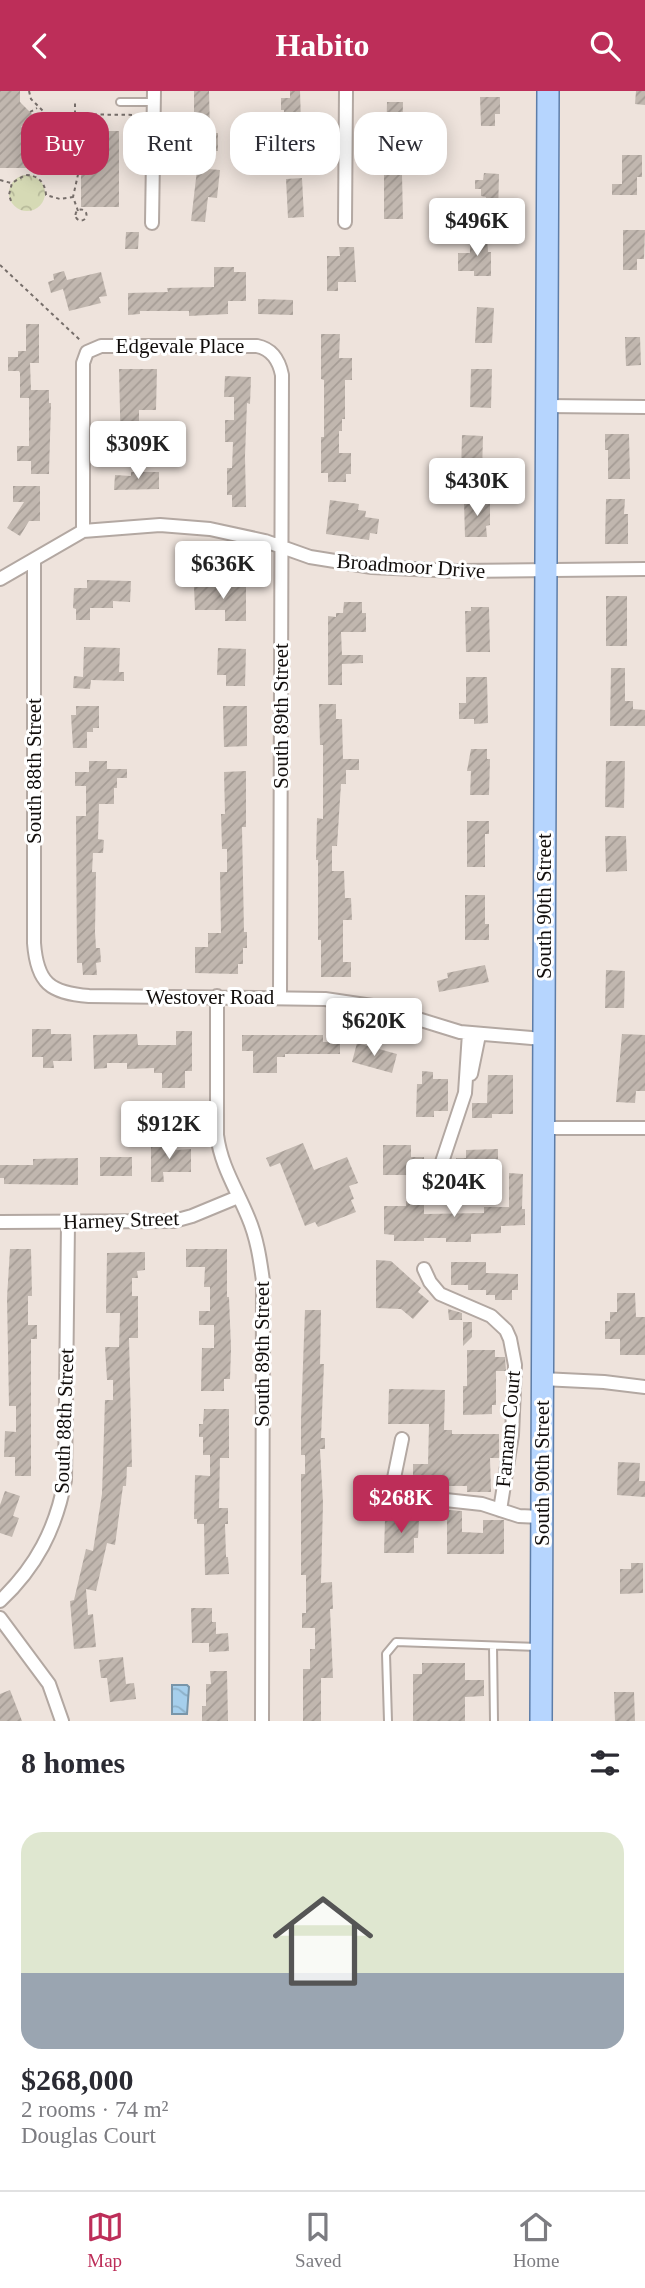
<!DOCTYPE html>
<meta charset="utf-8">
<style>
:root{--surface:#fff;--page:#f2f2f3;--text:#2b2b33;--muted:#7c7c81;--line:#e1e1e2;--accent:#bd2e59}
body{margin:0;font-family:"Times New Roman",serif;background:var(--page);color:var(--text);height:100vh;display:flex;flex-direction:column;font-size:26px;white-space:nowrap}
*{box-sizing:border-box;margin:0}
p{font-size:23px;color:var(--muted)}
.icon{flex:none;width:38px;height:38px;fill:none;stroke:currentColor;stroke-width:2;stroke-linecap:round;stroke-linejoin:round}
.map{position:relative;height:1630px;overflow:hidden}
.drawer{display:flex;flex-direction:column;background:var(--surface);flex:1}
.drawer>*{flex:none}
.top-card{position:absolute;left:21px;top:21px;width:604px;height:63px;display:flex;gap:14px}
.price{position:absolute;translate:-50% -60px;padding:0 16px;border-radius:7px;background:#fff;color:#222;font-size:23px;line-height:46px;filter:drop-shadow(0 2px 4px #0008)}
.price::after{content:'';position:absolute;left:50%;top:42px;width:21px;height:16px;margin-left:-10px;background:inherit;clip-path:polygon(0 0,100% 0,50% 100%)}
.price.selected{background:var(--accent);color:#fff}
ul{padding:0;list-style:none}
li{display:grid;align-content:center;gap:14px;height:371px;padding:0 21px}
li+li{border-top:2px solid var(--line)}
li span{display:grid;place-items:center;height:217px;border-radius:21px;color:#555}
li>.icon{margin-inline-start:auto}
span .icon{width:126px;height:126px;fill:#fffc;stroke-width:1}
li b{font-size:30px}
h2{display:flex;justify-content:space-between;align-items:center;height:84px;padding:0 21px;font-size:30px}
.chip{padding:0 24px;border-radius:21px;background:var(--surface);box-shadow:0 4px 18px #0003;font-size:24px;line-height:63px}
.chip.selected{background:var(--accent);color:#fff}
header{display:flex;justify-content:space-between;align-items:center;height:91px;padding:0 21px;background:var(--accent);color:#fff;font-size:32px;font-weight:700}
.dock{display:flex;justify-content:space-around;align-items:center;height:98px;border-top:2px solid var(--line);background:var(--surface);font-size:19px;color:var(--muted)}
.dock a{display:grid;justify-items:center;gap:4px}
.dock .selected{color:var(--accent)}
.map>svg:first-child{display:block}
</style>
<header><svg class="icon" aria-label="back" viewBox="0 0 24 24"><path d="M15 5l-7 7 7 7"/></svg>Habito<svg class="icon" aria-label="search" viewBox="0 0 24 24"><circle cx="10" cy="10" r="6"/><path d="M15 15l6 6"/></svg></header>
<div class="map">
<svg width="645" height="1630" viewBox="0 0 645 1630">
<defs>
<pattern id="park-crowns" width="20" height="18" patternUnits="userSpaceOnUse" patternTransform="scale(1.75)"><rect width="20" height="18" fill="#d6dab5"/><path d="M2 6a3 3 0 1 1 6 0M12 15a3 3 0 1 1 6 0" fill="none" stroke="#b7ba9a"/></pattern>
<pattern id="water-waves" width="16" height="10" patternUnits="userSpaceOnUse" patternTransform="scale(1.75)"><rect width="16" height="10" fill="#a6cfec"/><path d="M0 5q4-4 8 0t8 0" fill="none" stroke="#8eb1c9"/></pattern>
<pattern id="building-hatch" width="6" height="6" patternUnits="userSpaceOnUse" patternTransform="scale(1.75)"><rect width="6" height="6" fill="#c1b7af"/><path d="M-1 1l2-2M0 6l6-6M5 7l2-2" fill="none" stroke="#a59c95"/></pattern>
</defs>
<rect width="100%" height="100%" fill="#eee3dc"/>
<!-- park -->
<path fill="url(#park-crowns)" d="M9 102a18 18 0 1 1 36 0a18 18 0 1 1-36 0Z"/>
<!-- water -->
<path fill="url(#water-waves)" stroke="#7995a8" stroke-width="2" d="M172 1594H187L189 1596 187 1623H172Z"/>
<!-- building -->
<path fill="url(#building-hatch)" d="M0 0H20V11L33 24 21 36H67V40H119V116H81V79H65V77H0Z
M194 0H209L210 42H218V60H208V78L220 79 217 107 208 106 205 131 191 130 199 62 192 63 191 21H194Z
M290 0H300L301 32H303L302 60H283L284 19H281V7H290Z
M636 0H645V14L635 13Z
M480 6H500V23H495V35H481Z
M387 11H403L402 53H386Z
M622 64H642V86H637V104H612V93H622Z
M484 82 499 83 498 126H485L486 106 481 105V98H475V89H483Z
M384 83H402L403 128H384Z
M302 87 304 126 288 127 286 88Z
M623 139H645L644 168H637V179H623Z
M126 141H139L138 158H125Z
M487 146 488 161H491V185H474V180H458V162H470V147Z
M339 156H354L356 191H338V200H327V165H340Z
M214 176H234V181H246V210H228V223L189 225V220H140V223L128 224V202L168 201 167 197 214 196Z
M64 180 67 189 101 181 107 205 99 206 101 212 69 220 63 198 51 202 48 191 54 189 53 183Z
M258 208 293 209V224L258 223Z
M477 216 494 217 492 252H475Z
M26 233H39V272H30L31 299H49V312H51L49 383H31V370H17V355H29V307H20V282L19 280H8V266H18V260H26Z
M321 243H340L339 267H352V289H345V328H342V340H339V362H351V383H346V391H328V382H321V346H324V289L321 288Z
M625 246H640L641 274 626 275Z
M119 278H157L156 319H139V364H121Z
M471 278H492L491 317 470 316Z
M225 285 251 286 250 313 247 312 245 365 246 416H232V404H227V377H232L233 351H225V329H234V306H224Z
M605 343H629L630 388H608V359H605Z
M462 344 483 345 482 382 461 381Z
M131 381H159V398L114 399 115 384 131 385Z
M13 395H40V430H29L20 445 7 437 24 411H13Z
M606 408H625L624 423H628V453H605Z
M330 409 359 413 358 419 366 420 365 426 379 428 377 443 370 442 369 449 326 443Z
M464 410H490V434L486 435 487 446H465Z
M87 489 131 490 130 511 113 510V517H90V529H76V518L73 517 74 497H87Z
M194 495H246V530H225V519H195Z
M606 505H627V555H606Z
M344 511H362V522H366V541H341L342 564H363V572L342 573V594H328V525L336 526V522H343Z
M471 516H489L490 561H466L465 520H471Z
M84 556 120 557 119 581H124V590L91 589 90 598 73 597 74 585 83 586Z
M218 557 246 558 245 595H226V584H217Z
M611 577H625V610H633V618L645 619V635H610Z
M466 586H487L488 632 474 633V628H459V612H466Z
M319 613H336V628H342L343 668H359V679H346V693H341L337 755H332V780H344L345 807H351L352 829H343V871H351V886H321V849H318V769H316L317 727 323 728V654H320Z
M76 615H99V637H93V641H87V657H73L71 624H76Z
M223 615H247V655L224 656Z
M471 658H487V668H490L489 704H470L471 680H467Z
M89 670H107V678H127V687H117V697H114V713H99L98 748 104 749 103 762H93L92 781H96L95 841 96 857H100L101 871 96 872 97 884H83L82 872H77L76 725H86V695H75V681H89Z
M606 670H625L624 717 605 716Z
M246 680V736H242L244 841H247V857H243V873H238V883L195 882V856H208V842H221L220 781H227V758H222L221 723H225L224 681Z
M467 730H489V743H485V776H467Z
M605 745H626L627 780 606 781Z
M465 804H485V833H489V849H465Z
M485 874 489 891 439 901 437 890 448 887 447 882Z
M606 879 625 880 624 917H605Z
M32 938H51V943H71L72 970H53L54 977H43V966H32Z
M176 940H192V980H185V997H162V982H154V977L127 978V972H107V977L94 978 93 944 137 943 138 954H176Z
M622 943 645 944V1000H636L635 1012 616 1011Z
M242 944H323V951H340V963H285V966H277V982H253V960H242Z
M357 952 397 963 392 982 352 971Z
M422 980 433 981V988H448V1020H434V1026H416L417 993H422Z
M488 984H513V1023H492V1027H472V1012H487Z
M303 1052 314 1079 347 1066 358 1092 349 1095 354 1108 351 1109 356 1121 318 1136 315 1131 305 1135 280 1072 270 1076 266 1067Z
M176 1054V1059L191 1058V1081H163L164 1091H151V1055Z
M383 1054H411V1066H424V1084H383Z
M498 1058V1080H484V1087H471V1081H456V1067H466V1059Z
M100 1066H132V1085H100Z
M78 1067V1094L4 1093V1087H0V1074H33V1068Z
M509 1082 523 1083 522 1118H525V1134L501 1135V1142L471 1143V1151H446V1147H424V1150H394V1144L384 1143V1115H406V1110H417V1113L424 1114V1123L484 1122V1116H509Z
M10 1158H31L32 1205H28V1234H37V1248H31V1385H15V1366H4L5 1340 16 1341V1315H9L7 1207Z
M186 1158H227V1206H229L231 1257 230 1288H224V1300H201L202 1257H214V1234H199V1220H210V1196H204L205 1176H186Z
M145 1161V1179L137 1180 138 1187H132V1205H138V1247H129L132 1376H127L126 1395H123L115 1454 107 1452 96 1500 86 1498 88 1524 93 1523 96 1556 74 1558 70 1510 74 1509 86 1458 93 1460 102 1403 105 1309H113V1289H107L105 1256H119L120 1222H106L107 1162Z
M376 1169 391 1170 421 1197 418 1201 429 1210 413 1228 401 1218 376 1217Z
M451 1171H486V1182L518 1183V1199H512V1209H495V1204H486V1199H468V1194H451Z
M617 1202H635L636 1226H645V1264H620V1248H605V1230H610V1221H617Z
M448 1218 462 1222V1229H449Z
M305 1219H321L320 1273H324L321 1347H325V1358H320L323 1412 321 1492 332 1491 333 1518H330L333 1587H321V1630H303V1578H310V1558H315V1537H302V1522H306V1484H301V1383H305V1364H301V1328Z
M463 1231H472V1246L463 1255Z
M467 1259H495V1266H505L506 1280H496V1314H492V1323L463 1324V1295H467Z
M389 1298 445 1299 444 1339H452V1343H499V1367H490L491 1401H467V1395H424V1390L413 1389V1373H428L429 1333H388Z
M204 1318H229V1367H220L219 1417H228V1433H225L226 1466H228L229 1483 205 1484 204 1433H197V1428H194L195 1384 210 1385V1364H203V1346H199V1333H203Z
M618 1371 640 1372 639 1390H645V1406L617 1404Z
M5 1400 20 1405 13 1425 19 1427 12 1446 0 1442V1414Z
M436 1418 462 1420V1441L483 1442V1429H504V1463H447V1429H436Z
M402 1424 413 1425V1430H419L418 1447H414V1462H384L385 1428H402Z
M631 1472H643V1502L620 1503V1478H631Z
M191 1517H212V1531H216V1543L228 1542 229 1560 209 1561V1552H192Z
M123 1566 126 1593 134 1592 136 1608 110 1611 107 1587H101L99 1569Z
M422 1572H465V1589H484V1605L465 1606V1630H413V1583H422Z
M210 1580H227L228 1630H202V1615H206V1593H211Z
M10 1599 22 1630H0V1603Z
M614 1601H634L635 1630H615Z"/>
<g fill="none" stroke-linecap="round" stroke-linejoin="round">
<!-- service casing -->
<g stroke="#b3a8a2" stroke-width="10">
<path id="service" d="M120 11H153
M493 1555 494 1630
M388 1630 386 1563 396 1551 539 1556"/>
</g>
<!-- minor casing -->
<g stroke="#b3a8a2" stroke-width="16">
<path id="minor" d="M345 131 346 0
M152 132 154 0
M546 315 645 316
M83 440V272L87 261 101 255H257C272 258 279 269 282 284L280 906
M34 469V852C37 892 50 902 89 905L325 908 379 916 460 941 543 948
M0 488 83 440 160 434 210 438 265 450 310 466 372 476 457 480 645 478
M217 905V1044C221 1075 236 1097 248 1126 257 1147 260 1168 263 1190L262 1630
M469 942 465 1002 439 1080C444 1101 468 1097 485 1097
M471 983 479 944
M543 1037H645
M0 1131 174 1130 192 1125 238 1106
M424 1178 430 1191 440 1203 491 1225 506 1239 510 1248 515 1274 512 1344 500 1419
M542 1288 604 1291 645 1296
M402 1348 394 1387 395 1394 400 1400 418 1406 482 1413 519 1425 541 1426
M0 1510C36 1476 56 1438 65 1389L68 1132
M0 1527 49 1593 62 1630"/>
</g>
<!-- primary casing -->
<g stroke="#5d7da8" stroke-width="24">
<path id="primary" d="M541 1630 548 0"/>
</g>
<!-- path -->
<path stroke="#766e6a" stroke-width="2" stroke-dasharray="3.5 3.5" stroke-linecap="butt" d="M29 0 31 8 46 23 141 24
M30 21 37 17
M67 39H75
M75 44V10
M0 89 11 92
M11 110 9 104 12 92 25 84C38 84 45 91 46 104L60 108 73 106
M75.5 124a5.5 5.5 0 1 1 11 0a5.5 5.5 0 1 1-11 0Z
M78 120 73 106 79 79
M0 174 81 250"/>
<!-- service -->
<use href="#service" stroke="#fff" stroke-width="6"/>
<!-- minor -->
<use href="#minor" stroke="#fff" stroke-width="12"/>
<!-- primary -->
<use href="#primary" stroke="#b6d5fe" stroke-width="21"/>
</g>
<g text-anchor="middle" stroke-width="6" stroke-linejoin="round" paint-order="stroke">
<!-- street labels -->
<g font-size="21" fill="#110d0b" stroke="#fff">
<text x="180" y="262">Edgevale Place</text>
<text transform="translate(411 475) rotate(4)" y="7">Broadmoor Drive</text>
<text transform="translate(281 625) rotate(-90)" y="7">South 89th Street</text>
<text transform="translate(34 680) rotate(-90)" y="7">South 88th Street</text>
<text transform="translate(544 815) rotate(-90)" y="7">South 90th Street</text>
<text x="210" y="913">Westover Road</text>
<text transform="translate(121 1129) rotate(-2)" y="7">Harney Street</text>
<text transform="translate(262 1263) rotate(-90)" y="7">South 89th Street</text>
<text transform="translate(64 1330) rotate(-88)" y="7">South 88th Street</text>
<text transform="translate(508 1338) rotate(-85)" y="7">Farnam Court</text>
<text transform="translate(542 1382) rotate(-90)" y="7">South 90th Street</text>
</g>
</g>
</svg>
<b class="price" style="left:477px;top:167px">$496K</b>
<b class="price" style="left:138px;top:390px">$309K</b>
<b class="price" style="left:477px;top:427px">$430K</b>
<b class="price" style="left:223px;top:510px">$636K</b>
<b class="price" style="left:374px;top:967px">$620K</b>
<b class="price" style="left:169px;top:1070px">$912K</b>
<b class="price" style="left:454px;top:1128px">$204K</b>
<b class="price selected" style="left:401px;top:1444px">$268K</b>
<div class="top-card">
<a class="chip selected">Buy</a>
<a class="chip">Rent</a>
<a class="chip">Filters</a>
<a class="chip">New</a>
</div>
</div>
<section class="drawer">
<h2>8 homes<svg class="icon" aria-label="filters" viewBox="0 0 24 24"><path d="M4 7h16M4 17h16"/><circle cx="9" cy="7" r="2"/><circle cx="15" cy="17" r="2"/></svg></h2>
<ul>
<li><span style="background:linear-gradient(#dfe7d0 65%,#9aa5b1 0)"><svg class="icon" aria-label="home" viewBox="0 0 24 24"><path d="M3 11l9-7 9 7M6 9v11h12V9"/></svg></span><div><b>$268,000</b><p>2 rooms · 74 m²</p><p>Douglas Court</p></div></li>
</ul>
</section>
<nav class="dock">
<a class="selected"><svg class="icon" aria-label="map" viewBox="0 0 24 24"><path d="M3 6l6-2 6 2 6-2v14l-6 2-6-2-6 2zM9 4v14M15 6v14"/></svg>Map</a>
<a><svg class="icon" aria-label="saved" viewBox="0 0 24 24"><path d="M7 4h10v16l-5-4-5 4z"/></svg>Saved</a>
<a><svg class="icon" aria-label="home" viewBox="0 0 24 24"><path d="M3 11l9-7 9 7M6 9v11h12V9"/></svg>Home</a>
</nav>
